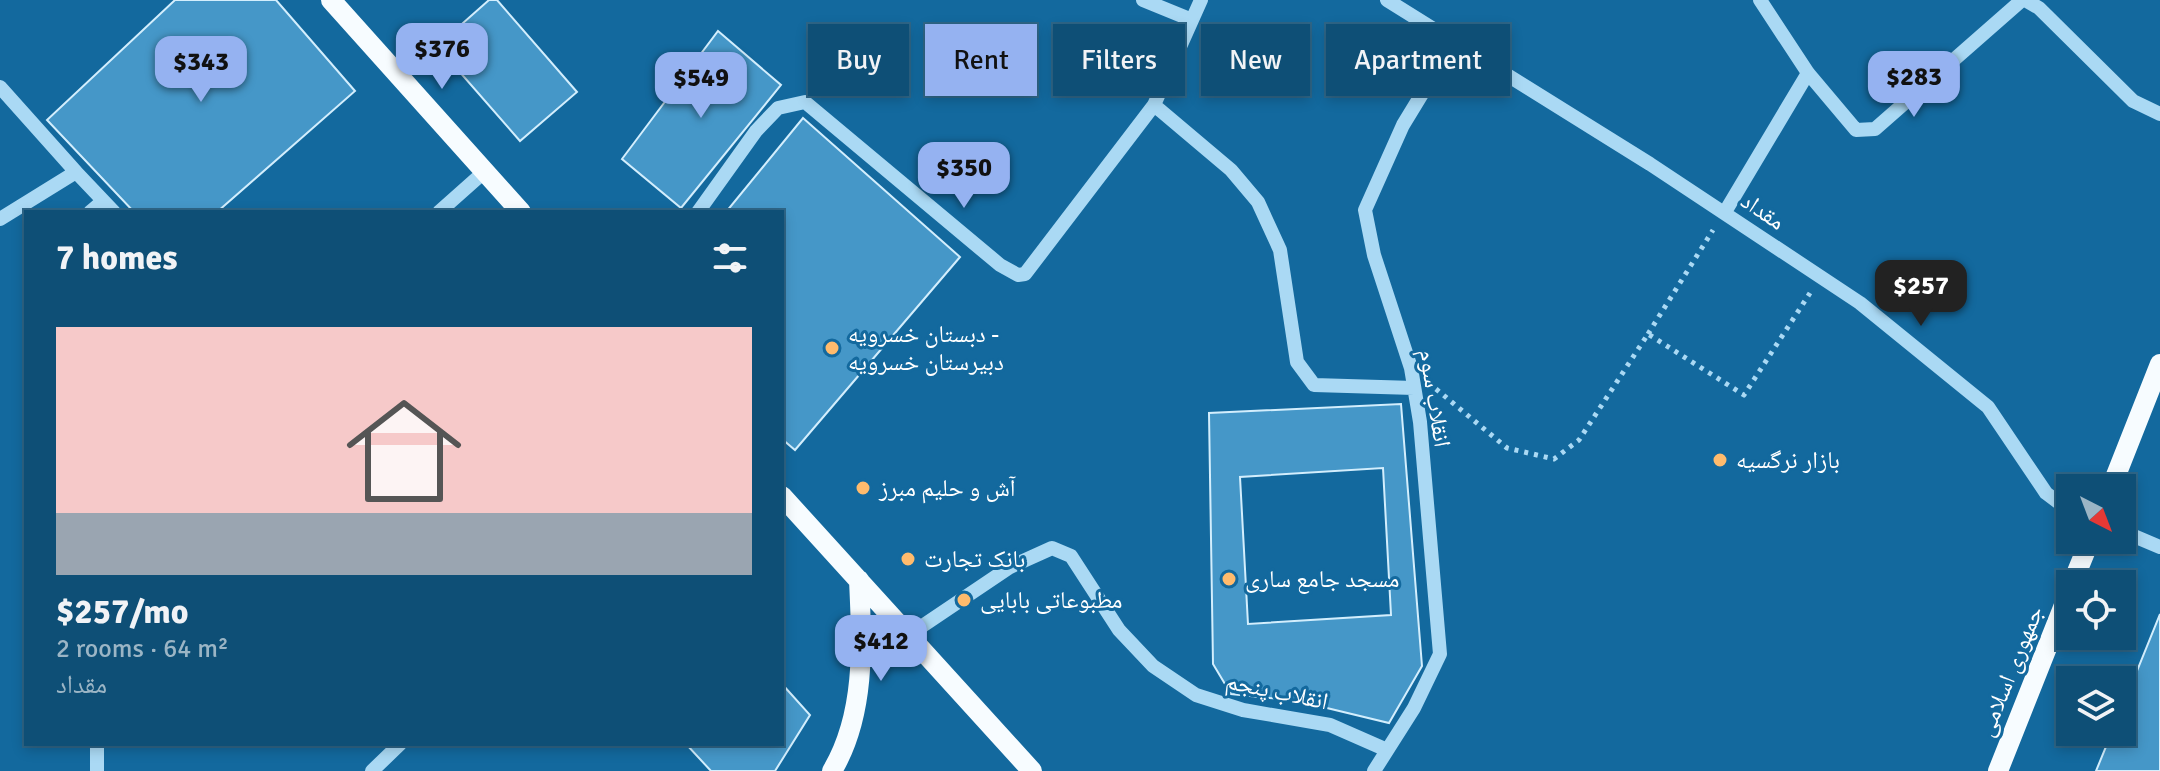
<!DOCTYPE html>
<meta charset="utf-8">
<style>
:root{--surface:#0e4f76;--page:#1c597e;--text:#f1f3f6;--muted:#9bb5c5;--line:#2e6688;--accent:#95b2f1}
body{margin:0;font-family:Signika,"Noto Naskh Arabic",sans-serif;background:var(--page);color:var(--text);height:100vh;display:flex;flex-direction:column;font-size:30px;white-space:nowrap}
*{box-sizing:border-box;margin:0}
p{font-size:26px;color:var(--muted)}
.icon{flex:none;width:44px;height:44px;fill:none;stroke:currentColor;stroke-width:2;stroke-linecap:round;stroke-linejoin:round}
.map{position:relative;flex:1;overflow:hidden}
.side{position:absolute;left:24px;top:210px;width:760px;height:536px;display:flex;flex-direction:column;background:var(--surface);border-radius:0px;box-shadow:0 4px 12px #0003,0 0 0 2px var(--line)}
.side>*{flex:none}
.banner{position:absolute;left:808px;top:24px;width:760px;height:72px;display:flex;gap:16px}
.needle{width:52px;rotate:138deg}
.fabs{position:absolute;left:2056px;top:474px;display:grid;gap:16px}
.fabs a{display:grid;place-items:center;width:80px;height:80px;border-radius:0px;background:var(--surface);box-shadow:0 4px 12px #0003,0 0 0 2px var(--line);font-size:40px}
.price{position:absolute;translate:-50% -68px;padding:0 18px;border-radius:16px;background:var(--accent);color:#111;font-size:26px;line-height:52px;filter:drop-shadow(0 2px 4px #0008)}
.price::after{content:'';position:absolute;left:50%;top:48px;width:24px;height:18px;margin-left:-12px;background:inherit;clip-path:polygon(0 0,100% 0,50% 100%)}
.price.current{background:#222;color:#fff}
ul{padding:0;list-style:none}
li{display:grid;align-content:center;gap:16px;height:424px;padding:0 32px}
li span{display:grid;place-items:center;height:248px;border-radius:0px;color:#555}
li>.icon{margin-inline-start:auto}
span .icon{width:144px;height:144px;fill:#fffc;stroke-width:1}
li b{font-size:34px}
h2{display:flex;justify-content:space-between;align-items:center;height:96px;padding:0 32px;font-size:34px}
.chip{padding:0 28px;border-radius:0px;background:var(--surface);box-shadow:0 4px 12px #0003,0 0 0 2px var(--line);font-size:28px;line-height:72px}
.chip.current{background:var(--accent);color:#111}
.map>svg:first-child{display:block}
</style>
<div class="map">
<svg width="2160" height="771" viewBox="0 0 2160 771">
<rect width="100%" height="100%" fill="#13699e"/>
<!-- building -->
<path fill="#4597c8" stroke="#d3eefd" stroke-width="2" fill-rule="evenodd" d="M175 0H276L355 91 217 212H134L47 120Z
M489 0H497L577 92 520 141 437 46Z
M718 31 781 85 681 208 622 159Z
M803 118 960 257 795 450 782 439V212H726Z
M1401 404 1422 666 1389 723 1298 701 1231 694 1213 664 1209 413ZM1383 468 1391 615 1248 624 1240 477Z
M2160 614V771H2096L2112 732H2122V708Z
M782 684 810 715 775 771H711L686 744H782Z"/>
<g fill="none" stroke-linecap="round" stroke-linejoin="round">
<!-- path -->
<path stroke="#aad9f4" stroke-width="5" stroke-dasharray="4 6" stroke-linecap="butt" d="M1648 334 1713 230
M1436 389 1507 448 1554 459 1579 440 1648 334 1744 395 1810 293"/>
<!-- minor -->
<path stroke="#aad9f4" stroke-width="14" d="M1143 0 1192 20
M1387 0 1650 164 1860 303 1988 407 2046 493 2070 511
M1760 0 1808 73 1856 130 1875 129 2022 0
M2025 0 2039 8 2133 101 2160 114
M0 87 76 172
M1154 105 1231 170 1258 202 1280 250 1297 362 1314 385 1414 388
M90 212 103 201
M439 212 484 172
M698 212 756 131 778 108 805 102 1000 265 1018 275 1025 274 1154 105 1201 0
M1725 212 1808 73
M0 219 76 172 114 212
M2122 531 2160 547
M909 635 1010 567 1052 548 1071 556 1119 630 1153 666 1196 695 1243 710 1330 725 1387 750
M97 771V744
M372 771 400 744
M1374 771 1414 708 1440 654 1420 422 1411 368 1374 255 1365 210 1403 125 1453 43"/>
<!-- major -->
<path stroke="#f7fcff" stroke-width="20" d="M331 0 521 212
M2111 488 2160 364
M782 496 1032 771
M2072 584 2090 540
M832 771C866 714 862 644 859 580
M1998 771 2070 590"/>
</g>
<!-- markers -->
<g fill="#ffbb6d" stroke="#13699e" stroke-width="3">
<circle cx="832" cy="348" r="8"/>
<circle cx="1720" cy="460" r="8"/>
<circle cx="863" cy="488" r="8"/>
<circle cx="908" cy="559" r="8"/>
<circle cx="1229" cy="579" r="8"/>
<circle cx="964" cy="600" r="8"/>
</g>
<g text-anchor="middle" stroke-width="6" stroke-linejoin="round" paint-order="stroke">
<!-- street labels -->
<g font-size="24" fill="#fff" stroke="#13699e">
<text transform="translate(1763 211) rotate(34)" y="8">مقداد</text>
<text transform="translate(1435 398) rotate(81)" y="8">انقلاب سوم</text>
<text transform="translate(2010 671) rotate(-68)" y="8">جمهوری اسلامی</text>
<text transform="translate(1277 691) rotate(12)" y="8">انقلاب پنجم</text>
</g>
<!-- poi labels -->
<g font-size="24" fill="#fff" stroke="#13699e" text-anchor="start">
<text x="848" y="342">دبستان خسرویه -<tspan x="848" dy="28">دبیرستان خسرویه</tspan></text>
<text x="1736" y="468">بازار نرگسیه</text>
<text x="879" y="496">آش و حلیم مبرز</text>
<text x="924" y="567">بانک تجارت</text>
<text x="1245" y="587">مسجد جامع ساری</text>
<text x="980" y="608">مطبوعاتی بابایی</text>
</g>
</g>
</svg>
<div class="fabs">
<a><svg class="needle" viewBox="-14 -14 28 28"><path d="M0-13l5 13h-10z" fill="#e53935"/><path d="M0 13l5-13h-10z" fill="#9bb5c5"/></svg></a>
<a><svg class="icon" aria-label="locate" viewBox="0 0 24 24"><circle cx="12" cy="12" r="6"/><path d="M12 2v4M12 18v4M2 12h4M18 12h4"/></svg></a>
<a><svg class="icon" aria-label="layers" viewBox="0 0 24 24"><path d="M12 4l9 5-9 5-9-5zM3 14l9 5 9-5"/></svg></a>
</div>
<b class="price" style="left:442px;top:91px">$376</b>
<b class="price" style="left:201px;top:104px">$343</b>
<b class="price" style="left:1914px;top:119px">$283</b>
<b class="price" style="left:701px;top:120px">$549</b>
<b class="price" style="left:964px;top:210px">$350</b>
<b class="price current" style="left:1921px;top:328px">$257</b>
<b class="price" style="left:881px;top:683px">$412</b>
<div class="banner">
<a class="chip">Buy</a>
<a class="chip current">Rent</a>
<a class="chip">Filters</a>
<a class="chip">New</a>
<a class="chip">Apartment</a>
</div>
<section class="side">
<h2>7 homes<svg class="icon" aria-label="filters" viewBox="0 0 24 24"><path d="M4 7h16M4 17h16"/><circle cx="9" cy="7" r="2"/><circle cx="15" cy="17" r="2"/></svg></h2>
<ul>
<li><span style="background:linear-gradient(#f6c9c9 75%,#9aa5b1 0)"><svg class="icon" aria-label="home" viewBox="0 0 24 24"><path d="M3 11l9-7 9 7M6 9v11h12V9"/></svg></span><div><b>$257/mo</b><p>2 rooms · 64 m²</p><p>مقداد</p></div></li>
</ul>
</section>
</div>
